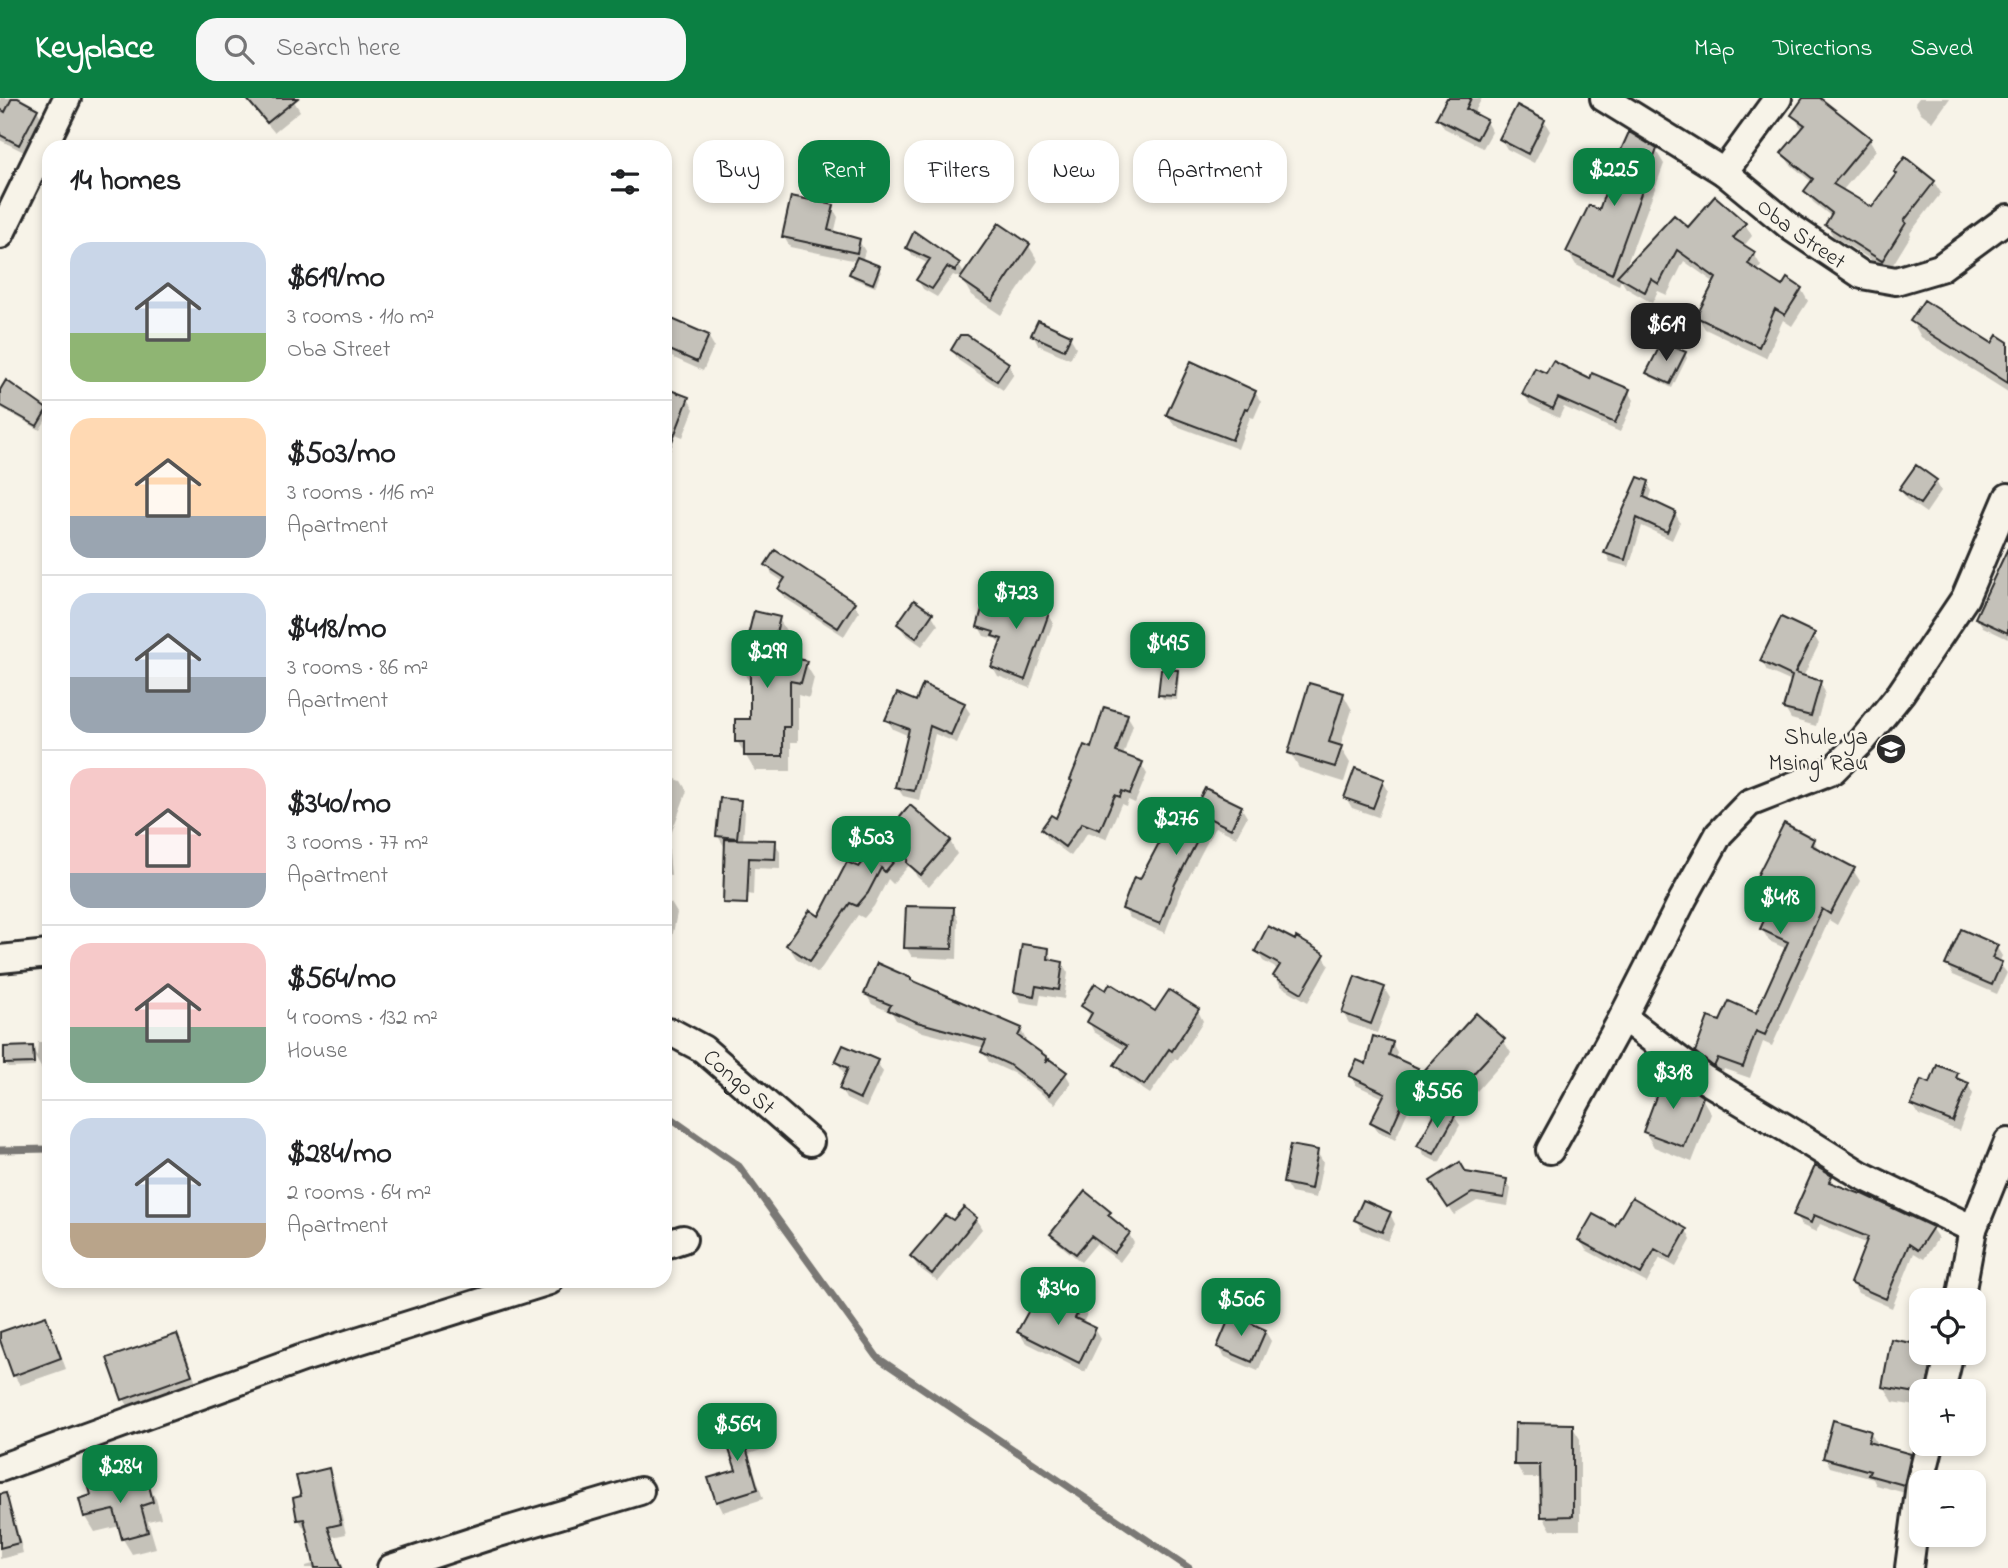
<!DOCTYPE html>
<meta charset="utf-8">
<style>
:root{--surface:#fff;--page:#f6f6f6;--text:#202124;--muted:#757577;--line:#e0e0e0;--accent:#0b8043}
body{margin:0;font-family:"Indie Flower",sans-serif;background:var(--page);color:var(--text);height:100vh;display:flex;flex-direction:column;font-size:26px;white-space:nowrap}
*{box-sizing:border-box;margin:0}
p{font-size:23px;color:var(--muted)}
.icon{flex:none;width:38px;height:38px;fill:none;stroke:currentColor;stroke-width:2;stroke-linecap:round;stroke-linejoin:round}
.map{position:relative;flex:1;overflow:hidden}
.panel{position:absolute;left:42px;top:42px;width:630px;height:1148px;display:flex;flex-direction:column;background:var(--surface);border-radius:21px;box-shadow:0 4px 10px #0003}
.panel>*{flex:none}
.top-card{position:absolute;left:693px;top:42px;width:665px;height:63px;display:flex;gap:14px}
.tools{position:absolute;left:1909px;top:1190px;display:grid;gap:14px}
.tools a{display:grid;place-items:center;width:77px;height:77px;border-radius:14px;background:var(--surface);box-shadow:0 4px 10px #0003;font-size:35px}
.price{position:absolute;translate:-50% -60px;padding:0 16px;border-radius:14px;background:var(--accent);color:#fff;font-size:23px;line-height:46px;filter:drop-shadow(0 2px 4px #0008)}
.price::after{content:'';position:absolute;left:50%;top:42px;width:21px;height:16px;margin-left:-10px;background:inherit;clip-path:polygon(0 0,100% 0,50% 100%)}
.price.current{background:#222;color:#fff}
ul{padding:0;list-style:none}
li{display:flex;align-items:center;gap:21px;height:175px;padding:0 28px}
li+li{border-top:2px solid var(--line)}
li span{display:grid;place-items:center;flex:none;width:196px;height:140px;border-radius:21px;color:#555}
li>.icon{margin-inline-start:auto}
span .icon{width:84px;height:84px;fill:#fffc;stroke-width:1}
li b{font-size:30px}
h2{display:flex;justify-content:space-between;align-items:center;height:84px;padding:0 28px;font-size:30px}
.tag{padding:0 24px;border-radius:21px;background:var(--surface);box-shadow:0 4px 10px #0003;font-size:24px;line-height:63px}
.tag.current{background:var(--accent);color:#fff}
header{display:flex;align-items:center;gap:42px;box-sizing:border-box;height:98px;padding:0 35px;background:var(--accent);color:#fff}
header strong{font-size:33px}
nav{display:flex;gap:38px;margin-inline-start:auto;font-size:24px}
.search{width:490px;height:63px;background:var(--page);display:flex;align-items:center;gap:18px;box-sizing:border-box;padding:0 24px;border-radius:21px;color:var(--muted);font-size:26px}
.map>svg:first-child{display:block}
</style>
<header>
<strong>Keyplace</strong>
<div class="search"><svg class="icon" aria-label="search" viewBox="0 0 24 24"><circle cx="10" cy="10" r="6"/><path d="M15 15l6 6"/></svg>Search here</div>
<nav><a>Map</a><a>Directions</a><a>Saved</a></nav>
</header>
<div class="map">
<svg width="2008" height="1470" viewBox="0 0 2008 1470">
<rect width="100%" height="100%" fill="#f7f3e8"/>
<filter id="ink" filterUnits="userSpaceOnUse"><feTurbulence type="fractalNoise" baseFrequency=".0143" numOctaves="2"/><feDisplacementMap in="SourceGraphic" scale="14" xChannelSelector="R" yChannelSelector="G"/><feConvolveMatrix kernelMatrix="1 2 1 2 8 2 1 2 1" color-interpolation-filters="sRGB"/></filter>
<g filter="url(#ink)">
<!-- shadow -->
<path fill="#0003" d="M0 0H12L37 12 42 21 24 54 0 42Z
M245 0H292L300 13 274 34Z
M1448 0H1482L1473 17 1486 24 1492 34 1483 50 1444 30 1438 20Z
M1805 0H1813L1869 41 1876 52 1842 93 1873 111 1898 78 1896 74 1934 84 1941 95 1910 135 1911 137 1889 173 1833 138 1827 127 1832 119 1813 104 1806 93 1813 85 1790 66 1783 55 1803 31 1800 28 1793 17Z
M1919 0H1950L1933 24 1921 15 1915 5Z
M1544 23 1550 33 1534 65 1507 51 1501 41Z
M1656 53 1664 66 1625 171 1688 132 1716 100 1745 126 1752 138 1743 149 1754 156 1761 168 1757 174 1783 191H1801L1808 203 1792 228 1783 222 1766 260 1705 231 1698 219 1715 185 1684 163 1667 197 1658 193 1652 205 1626 190 1621 182 1619 187 1576 167 1568 154 1600 114Z
M832 109 838 119 834 136 859 143 865 153 862 163 879 170 881 174 875 189 854 181 851 176 857 163 790 149 784 139Z
M1029 148 1038 163 1001 217 971 197 962 181 953 177 937 199 923 191 918 182 929 166 913 158 908 150 958 166 965 177Z
M665 220 708 238 714 248 703 273 665 256Z
M1912 223 1993 247 2008 246V294L1921 239Z
M1033 237 1070 239 1076 249 1070 261 1038 247Z
M953 252 1008 266 1014 276 1003 292 958 262Z
M1685 255 1687 260 1672 290 1651 279 1648 275Z
M1547 278 1591 283 1628 292 1634 302 1620 334 1564 309 1559 320 1530 306 1524 296Z
M665 292 688 301 694 311 683 339 665 332Z
M1255 294 1261 304 1254 320 1250 319 1238 351 1174 327 1168 317Z
M0 295 46 312 49 316 40 332 0 309Z
M1936 383 1941 393 1926 415 1906 401 1901 391Z
M1647 385 1652 393 1649 403 1675 415 1680 424 1672 442 1642 428 1629 469 1610 464 1606 455Z
M767 467 854 505 859 514 844 538 785 500 780 491 784 484 772 476Z
M2008 475V541L1983 529 1977 520Z
M1045 494 1050 503 1045 516H1047L1053 525 1030 590 998 578 993 569 1001 547 996 541 984 538 979 529Z
M915 505 932 517 938 527 922 548 905 536 899 527Z
M779 521 788 536 782 559 805 565 814 580 809 600 798 597V644H791V673H755L737 643 751 623 750 585 741 570Z
M1813 536 1819 546 1803 579 1820 584 1825 594 1816 628 1791 621 1785 611 1792 584 1767 573 1762 563Z
M1177 574 1179 578 1177 602 1163 601 1160 596Z
M1343 596 1352 612 1340 649 1350 665 1344 684 1299 670 1290 655Z
M916 605 964 606 970 615 957 645 935 636 919 702 903 698 897 689 909 638 893 631 887 622Z
M1127 617 1133 627 1123 658 1141 666 1147 676 1135 705 1128 702 1126 708 1121 706 1106 741 1088 734 1071 758 1048 741 1043 731 1057 723 1092 652Z
M665 677 681 683 687 693 668 744 671 777 665 776Z
M1382 682 1388 692 1378 719 1352 710 1346 700Z
M1206 692 1241 709 1247 719 1236 739 1215 729 1180 796 1165 835 1130 820 1124 811 1141 783 1167 746 1187 730Z
M740 704 745 714 743 743 775 744 780 754V771L754 770 753 797 731 792 727 748H724L718 738Z
M910 710 950 743 957 756 929 789 917 779 910 766 893 786 888 781 874 808 864 820 858 817 818 875 796 860 788 847 820 820Z
M1813 742 1820 753 1853 772 1860 783 1837 827 1829 822 1772 948 1763 944 1750 980 1724 971 1721 979 1704 966 1697 954 1721 925 1757 918 1787 851 1769 843 1762 831 1777 799 1765 792 1758 780Z
M665 804 671 805 677 815 672 840 665 838Z
M953 811 958 821 957 861 912 859 906 849Z
M1996 848 2002 858 1999 865 2007 875 1997 896 1953 877 1947 867Z
M1048 852 1054 864 1062 865 1068 875 1064 901 1041 897 1039 907 1021 904 1015 894Z
M1257 853 1323 857 1329 867 1308 904 1281 888 1275 878 1279 872 1263 863Z
M913 885 1021 932 1026 942 1025 945 1046 960 1048 965 1065 975 1071 985 1055 1006 1015 976 989 964 983 954 985 950 923 934 896 922 892 915 872 906 866 896Z
M1384 890 1390 900 1377 935 1349 925 1343 915Z
M1107 894 1156 915 1198 913 1203 923 1178 962 1175 960 1150 996 1122 977 1116 967 1126 953 1094 934 1089 924 1091 919 1083 908Z
M1503 942 1511 955 1458 1014 1423 998 1418 990 1395 1042 1378 1033 1372 1024 1384 1000 1356 987 1351 978 1367 968 1392 945 1397 954 1395 962 1417 971 1421 979Z
M38 944H49V973H43L35 959V969L8 970 6 965 32 950 37 958Z
M837 964H877L883 974 866 1010 846 1001 841 991 847 976 843 974Z
M1957 977 1961 984 1968 986 1973 996 1959 1033 1919 1017 1913 1007 1930 988Z
M1702 1000 1711 1016 1692 1064 1654 1049 1645 1034Z
M1454 1018 1460 1027 1439 1065 1425 1058 1419 1048Z
M1317 1054 1323 1064 1316 1100 1291 1095 1285 1085Z
M1465 1076 1506 1083 1511 1091 1508 1108 1477 1103 1454 1117 1433 1083Z
M1831 1079 1836 1088 1932 1131 1938 1140 1924 1161 1914 1155 1892 1210 1858 1195 1852 1184 1868 1146 1820 1126 1816 1134 1801 1127 1795 1117Z
M1109 1115 1115 1124 1129 1136 1134 1145 1120 1164 1096 1146 1081 1164 1058 1145 1052 1136Z
M1390 1116 1395 1126 1388 1143 1362 1132 1356 1122Z
M976 1121 982 1131 938 1184 918 1169 912 1159 953 1125Z
M1616 1131 1686 1132 1691 1142 1676 1169 1660 1160 1647 1185 1586 1152 1580 1142Z
M1081 1206 1087 1216 1083 1225 1095 1231 1101 1241 1085 1274 1025 1244 1019 1234 1055 1213Z
M45 1220 51 1230 66 1271 20 1287 14 1277 0 1236Z
M1265 1233 1271 1243 1258 1273 1225 1259 1219 1249Z
M176 1238 185 1253 199 1293 133 1316 124 1301Z
M1922 1255H1936L1943 1267 1937 1293H1922V1309L1893 1304 1884 1288Z
M752 1322 764 1351 749 1356 763 1401 723 1414 718 1404 710 1381 738 1373 724 1332Z
M1572 1328 1580 1341V1432H1551L1543 1418 1542 1380H1524L1516 1366Z
M1870 1334 1876 1344 1875 1348 1910 1357 1916 1367 1909 1396 1876 1387 1873 1381 1830 1369 1825 1359Z
M328 1372 334 1382 346 1436 332 1439 343 1470H306V1468L316 1465 308 1431 305 1432 299 1422 295 1402 303 1400Z
M108 1383 115 1394 147 1386 156 1401 161 1420 148 1423 156 1450 132 1456 123 1441 120 1428 95 1434 86 1419 81 1402 93 1399Z
M8 1408 14 1418 23 1455 0 1461V1410Z"/>
<g fill="none" stroke-linecap="round" stroke-linejoin="round">
<!-- stream -->
<path stroke="#7a7874" stroke-width="7" d="M665 1016 739 1068 878 1260 1189 1470
M0 1052 49 1051"/>
</g>
<!-- building -->
<path fill="#c4c1b9" stroke="#2b2b2b" stroke-width="2" d="M12 0H18L38 11 19 47 0 37V11L5 14Z
M246 0H298L267 25Z
M1447 0H1471L1466 11 1487 22 1477 41 1436 20Z
M1803 0H1820L1871 40 1833 86 1872 109 1897 76 1894 74 1905 59 1935 83 1904 123 1906 125 1882 163 1825 127 1832 115 1804 93 1813 81 1781 55 1805 27 1791 17Z
M1517 7 1545 22 1528 56 1499 41Z
M1629 34 1657 51 1612 176 1566 154 1589 107 1599 112 1616 63Z
M791 98 834 107 828 132 860 141 857 155 782 139Z
M1715 98 1746 125 1733 140 1755 154 1748 166 1782 188 1787 180 1802 190 1785 217 1775 211 1759 249 1696 219 1716 180 1677 152 1659 186 1651 181 1645 194 1617 178 1674 117 1688 129Z
M999 125 1030 146 992 203 960 181Z
M914 133 960 165 955 173 947 169 932 191 916 182 930 161 906 150Z
M857 159 880 168 873 186 849 176Z
M1924 202 1992 245 1997 237 2008 244V285L1910 223Z
M665 218 709 237 697 264 665 250Z
M1038 222 1071 237 1064 252 1031 237Z
M960 237H967L1009 265 997 283 951 252Z
M1662 244 1686 254 1670 286 1646 275Z
M1191 263 1256 293 1248 311 1245 310 1232 342 1166 317Z
M1553 263 1590 281 1592 275 1630 291 1615 325 1558 300 1553 311 1522 296 1535 270 1546 275Z
M6 282 47 311 37 328 0 307V292Z
M665 290 689 299 666 359H665Z
M1916 367 1937 382 1920 406 1899 391Z
M1638 379 1649 383 1644 399 1676 414 1667 434 1637 420 1625 462 1604 455Z
M2008 450V535L1975 520Z
M775 452 855 504 838 530 778 491 785 480 765 467Z
M1024 485 1046 492 1038 511 1049 515 1025 582 991 569 1002 541 992 538 994 534 977 529 983 507 1001 512 1004 504 1016 508Z
M914 502 933 515 916 540 897 526Z
M754 513 780 519 771 555 807 563 801 585 790 583V629H783V658H744V644H735V621H750V573L740 570Z
M1781 519 1815 535 1795 575 1821 583 1811 618 1783 611 1792 578 1760 563Z
M1161 571 1178 572 1175 598 1158 597Z
M1309 585 1344 595 1329 644 1342 648 1335 669 1288 655Z
M923 586 965 605 951 637 930 628 914 693 895 689 909 631 885 622 897 595 916 603Z
M1104 609 1128 616 1116 654 1143 664 1130 696 1122 693 1120 699 1115 697 1100 732 1082 725 1065 749 1041 731 1051 717 1056 720 1072 683 1070 682 1084 647 1091 650Z
M1355 670 1384 681 1373 710 1344 700Z
M1205 690 1242 708 1231 731 1209 720 1175 786 1160 826 1122 811 1134 779 1140 781 1161 741 1166 743 1177 723 1186 727Z
M720 700 741 702 737 740 716 738Z
M910 707 951 742 921 777 907 765 908 747 885 774 881 770 868 795 857 808 850 805 810 863 786 847 810 812 819 818 847 764 859 769Z
M1784 725 1814 741 1811 747 1855 770 1830 816 1822 811 1765 937 1756 933 1743 969 1718 960 1714 969 1695 954 1708 919 1720 923 1729 903 1756 915 1788 844 1760 831 1778 792 1756 780Z
M725 741 776 742 775 761 749 760 747 806 723 805Z
M906 808 954 809 952 851 904 850Z
M1268 828 1295 842 1296 839 1325 856 1302 895 1273 878 1280 867 1255 853Z
M1961 831 1998 847 1992 860 2002 864 1992 887 1945 867Z
M1022 846 1049 850 1048 861 1063 864 1059 892 1036 888 1034 898 1014 894Z
M877 865 911 880V882L1022 930 1018 938 1047 959 1046 965 1049 961 1067 974 1049 997 1008 966 981 954 986 943 917 924 888 912 891 907 864 896Z
M1355 878 1385 889 1371 926 1342 915Z
M1095 885 1106 892 1110 885 1155 913 1169 892 1199 911 1172 953 1169 951 1144 987 1114 967 1127 948 1087 924 1092 915 1081 908Z
M1476 915 1505 941 1450 1001 1413 985Z
M1373 938 1393 944 1389 957 1418 970 1390 1034 1370 1024 1385 995 1349 978 1357 962 1366 966Z
M843 947 878 962 860 1001 839 991 848 970 835 964Z
M33 948 34 965 4 966V949Z
M1937 967 1958 975 1956 980 1969 985 1953 1024 1911 1007 1921 982 1930 985Z
M1665 974 1673 977 1703 999 1684 1049 1643 1034Z
M1439 1008 1456 1016 1434 1056 1417 1048Z
M1290 1047 1318 1052 1311 1091 1283 1085Z
M1460 1064 1466 1074 1507 1081 1504 1100 1472 1095 1448 1110 1430 1083Z
M1815 1068 1832 1078 1829 1084 1861 1096V1095L1933 1129 1918 1152 1909 1146 1886 1201 1850 1185 1868 1139 1814 1117 1811 1125 1793 1117Z
M1085 1093 1111 1114 1108 1117 1130 1135 1114 1155 1091 1138 1076 1156 1050 1136Z
M1632 1099 1687 1131 1671 1160 1655 1151 1641 1176 1578 1142 1593 1116 1615 1128Z
M1363 1102 1391 1114 1382 1134 1354 1122Z
M964 1109 977 1120 932 1176 910 1158 945 1117 953 1122Z
M1062 1194 1083 1205 1075 1220 1096 1230 1079 1265 1017 1234 1035 1201 1054 1210Z
M1231 1216 1266 1232 1252 1264 1217 1249Z
M46 1218 61 1260 13 1278 0 1242V1234Z
M177 1236 192 1277 122 1302 107 1260Z
M1891 1241 1922 1247V1255H1934L1926 1293H1922V1296L1882 1289Z
M753 1320 760 1341 745 1346 758 1391 716 1404 708 1380 736 1372 722 1331Z
M1833 1322 1871 1333 1868 1344 1911 1356 1904 1387 1868 1377 1870 1373 1823 1360Z
M1515 1325 1573 1326V1418L1541 1419 1540 1367H1514Z
M329 1370 341 1426 328 1429 342 1470H315L304 1421 297 1422 293 1400 301 1398 296 1378Z
M109 1381 112 1393 148 1383 153 1404 141 1408 148 1434 122 1441 114 1412 84 1419 79 1401 91 1397 88 1386Z
M6 1395 19 1445 0 1450V1396Z"/>
<g fill="none" stroke-linecap="round" stroke-linejoin="round">
<!-- street casing -->
<g stroke="#2b2b2b" stroke-width="32">
<g id="street">
<path id="s1" d="M1604 0 1724 74 1792 130 1862 177 1896 183 1940 170 2008 120"/>
<path d="M1724 74 1778 0"/>
<path d="M0 137 67 0"/>
<path d="M0 861 49 856"/>
<path d="M1623 919 1704 981 1784 1029 1861 1077 1973 1131"/>
<path id="s2" d="M665 934 673 935 703 951 810 1044"/>
<path d="M1550 1052 1623 919 1683 801 1719 736 1749 705 1833 672 1863 642 1901 595 1965 500 2008 399"/>
<path d="M665 1147 683 1141"/>
<path d="M1960 1202 1973 1131 2008 1044"/>
<path d="M1941 1293 1950 1255"/>
<path d="M0 1370 303 1260 549 1183"/>
<path d="M391 1470 492 1437 640 1393"/>
<path d="M1909 1470 1920 1386 1930 1346"/>
</g>
</g>
<!-- street -->
<use href="#street" stroke="#f7f3e8" stroke-width="26"/>
</g>
</g>
<!-- icons -->
<defs>
<g id="school-disc" transform="scale(1.575)"><circle r="9.5" fill="#2b2b2b" stroke="#f7f3e8"/><path d="M0-5L7-2L0 1L-7-2ZM-4 1L0 2.5L4 1V4Q0 6-4 4Z" fill="#fff"/></g>
</defs>
<g fill-rule="evenodd">
<use href="#school-disc" x="1891" y="651"/>
</g>
<g text-anchor="middle" stroke-width="5" stroke-linejoin="round" paint-order="stroke">
<!-- street labels -->
<g font-size="23" fill="#2b2b2b" stroke="#f7f3e8">
<text dy="8" stroke="none"><textPath href="#s1" startOffset="240">Oba Street</textPath></text>
<text dy="8" stroke="none"><textPath href="#s2" startOffset="91">Congo St</textPath></text>
</g>
<!-- poi labels -->
<g font-size="23" fill="#2b2b2b" stroke="#f7f3e8" text-anchor="end">
<text x="1868" y="646">Shule ya<tspan x="1868" dy="26">Msingi Rau</tspan></text>
</g>
</g>
</svg>
<div class="tools">
<a><svg class="icon" aria-label="locate" viewBox="0 0 24 24"><circle cx="12" cy="12" r="6"/><path d="M12 2v4M12 18v4M2 12h4M18 12h4"/></svg></a>
<a>+</a>
<a>−</a>
</div>
<b class="price" style="left:1614px;top:110px">$225</b>
<b class="price current" style="left:1666px;top:265px">$619</b>
<b class="price" style="left:1016px;top:533px">$723</b>
<b class="price" style="left:1168px;top:584px">$495</b>
<b class="price" style="left:767px;top:592px">$299</b>
<b class="price" style="left:1176px;top:759px">$276</b>
<b class="price" style="left:871px;top:778px">$503</b>
<b class="price" style="left:1780px;top:838px">$418</b>
<b class="price" style="left:1673px;top:1013px">$318</b>
<b class="price" style="left:1437px;top:1032px">$556</b>
<b class="price" style="left:1058px;top:1229px">$340</b>
<b class="price" style="left:1241px;top:1240px">$506</b>
<b class="price" style="left:737px;top:1365px">$564</b>
<b class="price" style="left:120px;top:1407px">$284</b>
<div class="top-card">
<a class="tag">Buy</a>
<a class="tag current">Rent</a>
<a class="tag">Filters</a>
<a class="tag">New</a>
<a class="tag">Apartment</a>
</div>
<section class="panel">
<h2>14 homes<svg class="icon" aria-label="filters" viewBox="0 0 24 24"><path d="M4 7h16M4 17h16"/><circle cx="9" cy="7" r="2"/><circle cx="15" cy="17" r="2"/></svg></h2>
<ul>
<li><span style="background:linear-gradient(#c9d6e8 65%,#8fb573 0)"><svg class="icon" aria-label="home" viewBox="0 0 24 24"><path d="M3 11l9-7 9 7M6 9v11h12V9"/></svg></span><div><b>$619/mo</b><p>3 rooms · 110 m²</p><p>Oba Street</p></div></li>
<li><span style="background:linear-gradient(#ffd9b3 70%,#9aa5b1 0)"><svg class="icon" aria-label="home" viewBox="0 0 24 24"><path d="M3 11l9-7 9 7M6 9v11h12V9"/></svg></span><div><b>$503/mo</b><p>3 rooms · 116 m²</p><p>Apartment</p></div></li>
<li><span style="background:linear-gradient(#c9d6e8 60%,#9aa5b1 0)"><svg class="icon" aria-label="home" viewBox="0 0 24 24"><path d="M3 11l9-7 9 7M6 9v11h12V9"/></svg></span><div><b>$418/mo</b><p>3 rooms · 86 m²</p><p>Apartment</p></div></li>
<li><span style="background:linear-gradient(#f6c9c9 75%,#9aa5b1 0)"><svg class="icon" aria-label="home" viewBox="0 0 24 24"><path d="M3 11l9-7 9 7M6 9v11h12V9"/></svg></span><div><b>$340/mo</b><p>3 rooms · 77 m²</p><p>Apartment</p></div></li>
<li><span style="background:linear-gradient(#f6c9c9 60%,#7fa58c 0)"><svg class="icon" aria-label="home" viewBox="0 0 24 24"><path d="M3 11l9-7 9 7M6 9v11h12V9"/></svg></span><div><b>$564/mo</b><p>4 rooms · 132 m²</p><p>House</p></div></li>
<li><span style="background:linear-gradient(#c9d6e8 75%,#b9a48a 0)"><svg class="icon" aria-label="home" viewBox="0 0 24 24"><path d="M3 11l9-7 9 7M6 9v11h12V9"/></svg></span><div><b>$284/mo</b><p>2 rooms · 64 m²</p><p>Apartment</p></div></li>
</ul>
</section>
</div>
